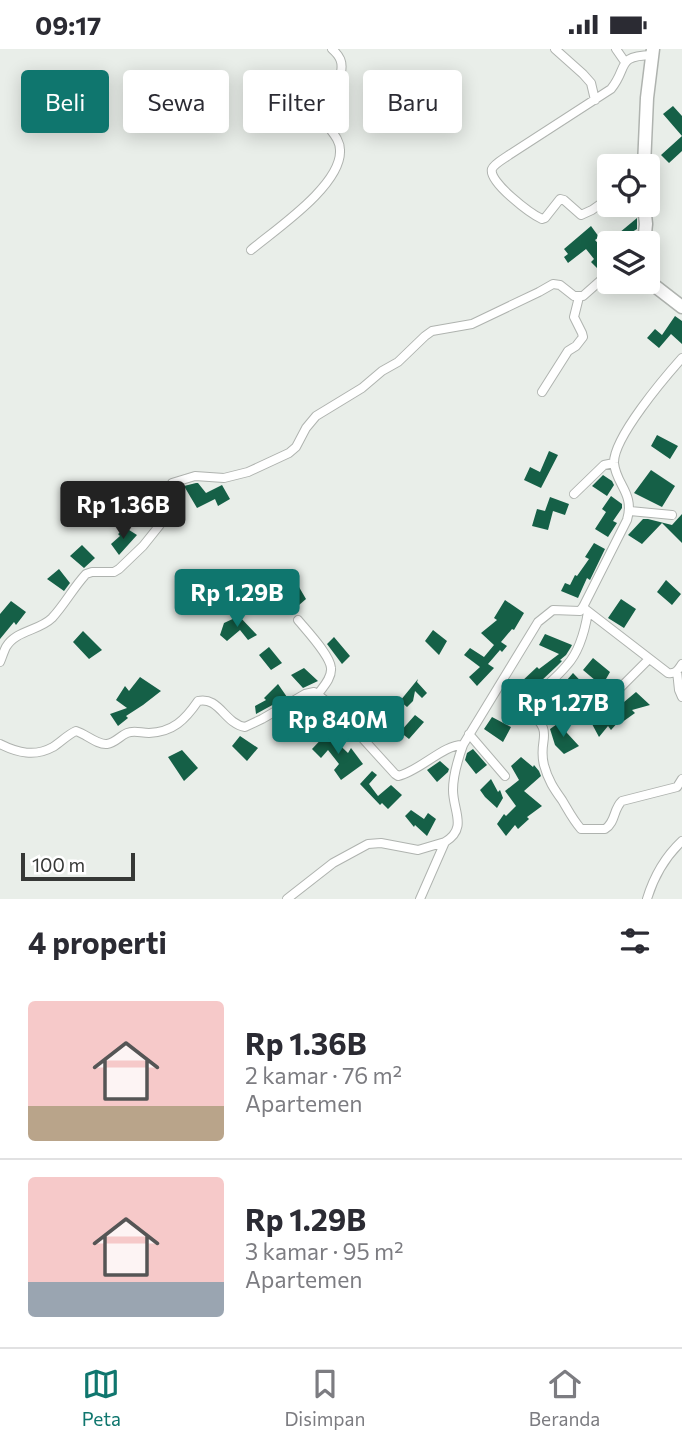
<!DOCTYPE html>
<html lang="id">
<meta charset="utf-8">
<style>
:root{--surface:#fff;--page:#f7f7f7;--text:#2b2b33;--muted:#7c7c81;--line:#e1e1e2;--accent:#0f766e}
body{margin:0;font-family:Commissioner,sans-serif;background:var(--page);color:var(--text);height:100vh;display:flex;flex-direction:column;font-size:26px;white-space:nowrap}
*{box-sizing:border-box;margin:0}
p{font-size:23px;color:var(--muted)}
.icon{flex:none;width:38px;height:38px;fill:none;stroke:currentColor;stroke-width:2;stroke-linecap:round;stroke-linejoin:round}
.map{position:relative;height:850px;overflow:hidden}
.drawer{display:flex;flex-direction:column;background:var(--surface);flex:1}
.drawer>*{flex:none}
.hud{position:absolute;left:21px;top:21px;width:640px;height:63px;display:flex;gap:14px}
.buttons{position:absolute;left:597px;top:105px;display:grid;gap:14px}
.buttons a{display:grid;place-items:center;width:63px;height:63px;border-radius:7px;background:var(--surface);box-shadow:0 4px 18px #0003;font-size:35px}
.scale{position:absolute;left:21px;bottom:18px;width:114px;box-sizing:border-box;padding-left:7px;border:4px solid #363836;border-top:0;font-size:19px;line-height:24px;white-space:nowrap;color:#363836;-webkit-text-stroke:5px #fff;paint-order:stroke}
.price{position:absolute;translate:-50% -60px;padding:0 16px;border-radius:7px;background:var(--accent);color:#fff;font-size:23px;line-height:46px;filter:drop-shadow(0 2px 4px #0008)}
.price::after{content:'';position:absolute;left:50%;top:42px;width:21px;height:16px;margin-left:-10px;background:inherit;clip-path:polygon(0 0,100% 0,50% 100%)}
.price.current{background:#222;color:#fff}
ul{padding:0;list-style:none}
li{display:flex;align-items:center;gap:21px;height:175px;padding:0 28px}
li+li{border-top:2px solid var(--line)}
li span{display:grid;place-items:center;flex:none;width:196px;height:140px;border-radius:7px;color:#555}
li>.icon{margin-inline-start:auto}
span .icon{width:84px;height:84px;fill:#fffc;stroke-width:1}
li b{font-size:30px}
h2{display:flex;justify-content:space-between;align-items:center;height:84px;padding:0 28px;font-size:30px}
.chip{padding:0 24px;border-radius:7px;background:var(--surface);box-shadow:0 4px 18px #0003;font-size:24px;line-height:63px}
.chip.current{background:var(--accent);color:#fff}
.status{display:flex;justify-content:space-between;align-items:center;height:49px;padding:0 35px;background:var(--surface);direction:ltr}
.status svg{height:19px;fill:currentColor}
.dock{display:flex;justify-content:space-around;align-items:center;height:98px;border-top:2px solid var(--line);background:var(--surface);font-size:19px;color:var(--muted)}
.dock a{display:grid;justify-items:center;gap:4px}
.dock .current{color:var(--accent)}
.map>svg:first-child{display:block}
</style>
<div class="status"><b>09:17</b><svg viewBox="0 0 49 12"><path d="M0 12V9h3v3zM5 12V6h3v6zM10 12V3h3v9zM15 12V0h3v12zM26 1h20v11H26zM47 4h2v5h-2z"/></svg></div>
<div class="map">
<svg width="682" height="850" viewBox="0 0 682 850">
<rect width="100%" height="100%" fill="#e9eee9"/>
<!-- building -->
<path fill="#156047" d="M673 57 682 67V87L663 65Z
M682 87V102L669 114 661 106Z
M637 169V180L632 183 636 188 629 194H617L613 189Z
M591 177 599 188 595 191 604 201 600 204 609 212V218L601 223 591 213 594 210 586 200 568 214 564 208 568 205 564 200Z
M675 267 682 272V295L671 285 659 299 647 289 655 280 662 286Z
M657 386 678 397 670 410 651 397Z
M549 402 558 406 541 439 524 431 530 418 540 423Z
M651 421 675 437 662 458 634 444Z
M603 426 612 432 614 436 607 447 592 437Z
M196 434H198L206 444 222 436 230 450 218 457 215 450 197 459 184 437Z
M149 440 162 455 144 468 132 451Z
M611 447 622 455V459L613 472 617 474 608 488 595 480 606 463 602 460Z
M550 448 569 455 565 466 553 462 548 481 532 477 537 460 545 462Z
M682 465V494L662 474 642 495 628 486 643 470H648L672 476Z
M126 479 137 486 119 506 111 495 120 487 118 485Z
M594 494 605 500 590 531 587 529 578 549 561 542 565 534 570 536 575 526 577 527 589 510 585 508Z
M82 496 95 509 84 519 70 507Z
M59 520 70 534 64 542 47 530Z
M666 531 681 545 672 556 657 543Z
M299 538 306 550 291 563 281 549Z
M621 550 636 560 624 579 608 569Z
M505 551 524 564 514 581 512 580 501 593 507 597 502 603 500 601 488 615 494 619 477 637 469 628 480 618 464 606 470 599 484 608 494 596 481 584 497 571 494 569Z
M11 552 26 563 16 576 14 573 0 590V565Z
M239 567 257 586 248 591 240 581 227 592 220 586 224 574Z
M433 581 447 592 439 606 425 592Z
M83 582 102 601 89 610 73 593Z
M545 585 572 596 571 598 566 606 560 611 562 612 557 617 540 633 522 653 507 641 516 632 520 634 537 618 539 620 559 605 539 596Z
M334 588 350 607 342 615 327 595Z
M269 598 282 614 271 621 259 606Z
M593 609 610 623 602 637 583 621Z
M304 619 318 632 303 639 291 626Z
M573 624 594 646 598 643 601 649 588 661 581 653 560 639Z
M140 628 161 642 143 656 126 667 128 669 118 677 110 665 127 659 116 651 125 637 129 642Z
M418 630 417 633 427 644 422 649 415 642 413 652 407 658 400 652Z
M278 635 287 648 256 665 255 657 266 651 264 649Z
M636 643 650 656 632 661 635 664 621 674 620 671 611 681 608 677 599 688 592 675 603 665 615 659 614 657 622 651 624 653Z
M552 651 565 667 553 673 540 658Z
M415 666 424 673 409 690 400 683Z
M492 668 511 678 503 693 484 680Z
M560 673 567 684 579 697 564 705 555 696 550 680Z
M327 684 348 704 351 699 363 715 341 731 334 721 339 715 328 701 321 709 312 700Z
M240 687 258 699 247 712 232 697Z
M473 700 487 716 476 725 465 711 467 704Z
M182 701 198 719 184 732 168 708Z
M521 708 533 718 534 716 539 722 541 727 524 742 542 757 527 768 529 770 518 780 515 776 506 787 497 775 504 765 506 767 516 757 505 742 519 731 511 717Z
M440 712 449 720 448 723 437 733 427 721Z
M372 722 377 726 369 735 378 747 391 736 402 746 388 760 382 754 380 756 360 735Z
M491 730 498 743 500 741 503 749 497 759 485 748 480 741Z
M411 761 424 770 428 764 436 770 427 787 415 776 414 778 405 767Z"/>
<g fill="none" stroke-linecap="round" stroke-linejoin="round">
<!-- street casing -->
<g stroke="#afb3af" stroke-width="10">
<path id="street" d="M555 0 583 25 591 34 595 51
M616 0 625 13
M609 149 592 161 581 166 564 151 560 150 545 169 542 170C531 165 488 133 492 120 494 115 505 109 509 106L611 40C629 18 615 7 652 6
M251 201C276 180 342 136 340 101 340 86 323 77 321 62L341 23C343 13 340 7 332 0
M542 343 568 302 576 297 583 288 582 284 574 268 579 248
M574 445 604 416 614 414
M630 462 672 466
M585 560 668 624C676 625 678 621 682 615
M588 563C585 581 580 602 567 616 555 631 539 641 527 657V661C557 684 537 689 544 716 548 731 554 740 562 751 568 761 573 771 581 780H605C616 773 613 760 622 752L677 738 682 730
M298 571C307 582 330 606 331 619 332 629 323 638 318 645
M0 613C2 608 4 602 6 598 16 581 39 582 52 569 65 555 73 539 86 525L92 523H114L119 520 143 497 159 477 167 463 170 453V438L172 434 195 427 224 429 248 423 289 404 296 398 306 379 316 367 362 339 382 322 398 313 425 287 432 282 472 275 539 243 553 235 560 236 574 247H583L609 224
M677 622 679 641 682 648
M545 637 584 667 590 669 649 610
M469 685 505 727
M0 695C18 704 35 708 53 698 61 693 67 686 76 682 86 685 97 696 107 695 115 694 120 687 127 684 134 681 141 684 149 684 173 683 185 671 198 652 219 647 225 675 245 678L262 670 305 645 314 643 334 658 395 725 398 727C420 722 444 695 463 696
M287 850 333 814 368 795 381 794 418 801 445 793
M420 850 445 793C468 779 453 762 453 741 453 726 458 710 463 696L538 573 553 561 580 562 583 558 627 471C635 444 616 436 614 414 613 389 665 328 682 309
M647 850C654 827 665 808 682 792"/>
</g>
<!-- secondary casing -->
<g stroke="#afb3af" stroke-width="15">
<path id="secondary" d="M644 117 647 49 653 0
M644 156 646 175 644 194
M648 229 651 234 682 258"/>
</g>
<!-- street -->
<use href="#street" stroke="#fff" stroke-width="8"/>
<!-- secondary -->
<use href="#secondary" stroke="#fff" stroke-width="12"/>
</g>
</svg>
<div class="buttons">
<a><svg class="icon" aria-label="locate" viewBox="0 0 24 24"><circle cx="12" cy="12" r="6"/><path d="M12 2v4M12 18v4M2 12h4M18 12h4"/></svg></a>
<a><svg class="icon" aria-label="layers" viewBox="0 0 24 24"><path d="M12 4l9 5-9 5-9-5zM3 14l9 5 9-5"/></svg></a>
</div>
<div class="scale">100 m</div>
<b class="price current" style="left:123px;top:492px">Rp 1.36B</b>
<b class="price" style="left:237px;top:580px">Rp 1.29B</b>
<b class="price" style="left:563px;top:690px">Rp 1.27B</b>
<b class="price" style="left:338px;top:707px">Rp 840M</b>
<div class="hud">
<a class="chip current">Beli</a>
<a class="chip">Sewa</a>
<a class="chip">Filter</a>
<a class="chip">Baru</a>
</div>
</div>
<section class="drawer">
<h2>4 properti<svg class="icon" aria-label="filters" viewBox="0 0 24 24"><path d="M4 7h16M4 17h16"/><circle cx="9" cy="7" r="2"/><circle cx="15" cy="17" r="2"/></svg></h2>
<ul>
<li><span style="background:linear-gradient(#f6c9c9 75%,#b9a48a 0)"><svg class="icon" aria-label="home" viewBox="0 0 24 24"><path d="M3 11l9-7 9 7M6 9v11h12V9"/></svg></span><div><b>Rp 1.36B</b><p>2 kamar · 76 m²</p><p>Apartemen</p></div></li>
<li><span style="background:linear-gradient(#f6c9c9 75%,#9aa5b1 0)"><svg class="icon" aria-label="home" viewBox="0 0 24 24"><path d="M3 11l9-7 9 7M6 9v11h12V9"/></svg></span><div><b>Rp 1.29B</b><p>3 kamar · 95 m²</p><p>Apartemen</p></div></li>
</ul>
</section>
<nav class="dock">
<a class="current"><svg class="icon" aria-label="map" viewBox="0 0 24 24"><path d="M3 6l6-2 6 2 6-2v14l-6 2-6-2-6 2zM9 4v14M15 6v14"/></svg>Peta</a>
<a><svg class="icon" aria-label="saved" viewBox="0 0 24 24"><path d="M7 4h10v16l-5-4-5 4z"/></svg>Disimpan</a>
<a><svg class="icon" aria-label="home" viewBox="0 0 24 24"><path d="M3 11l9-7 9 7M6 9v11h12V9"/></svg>Beranda</a>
</nav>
